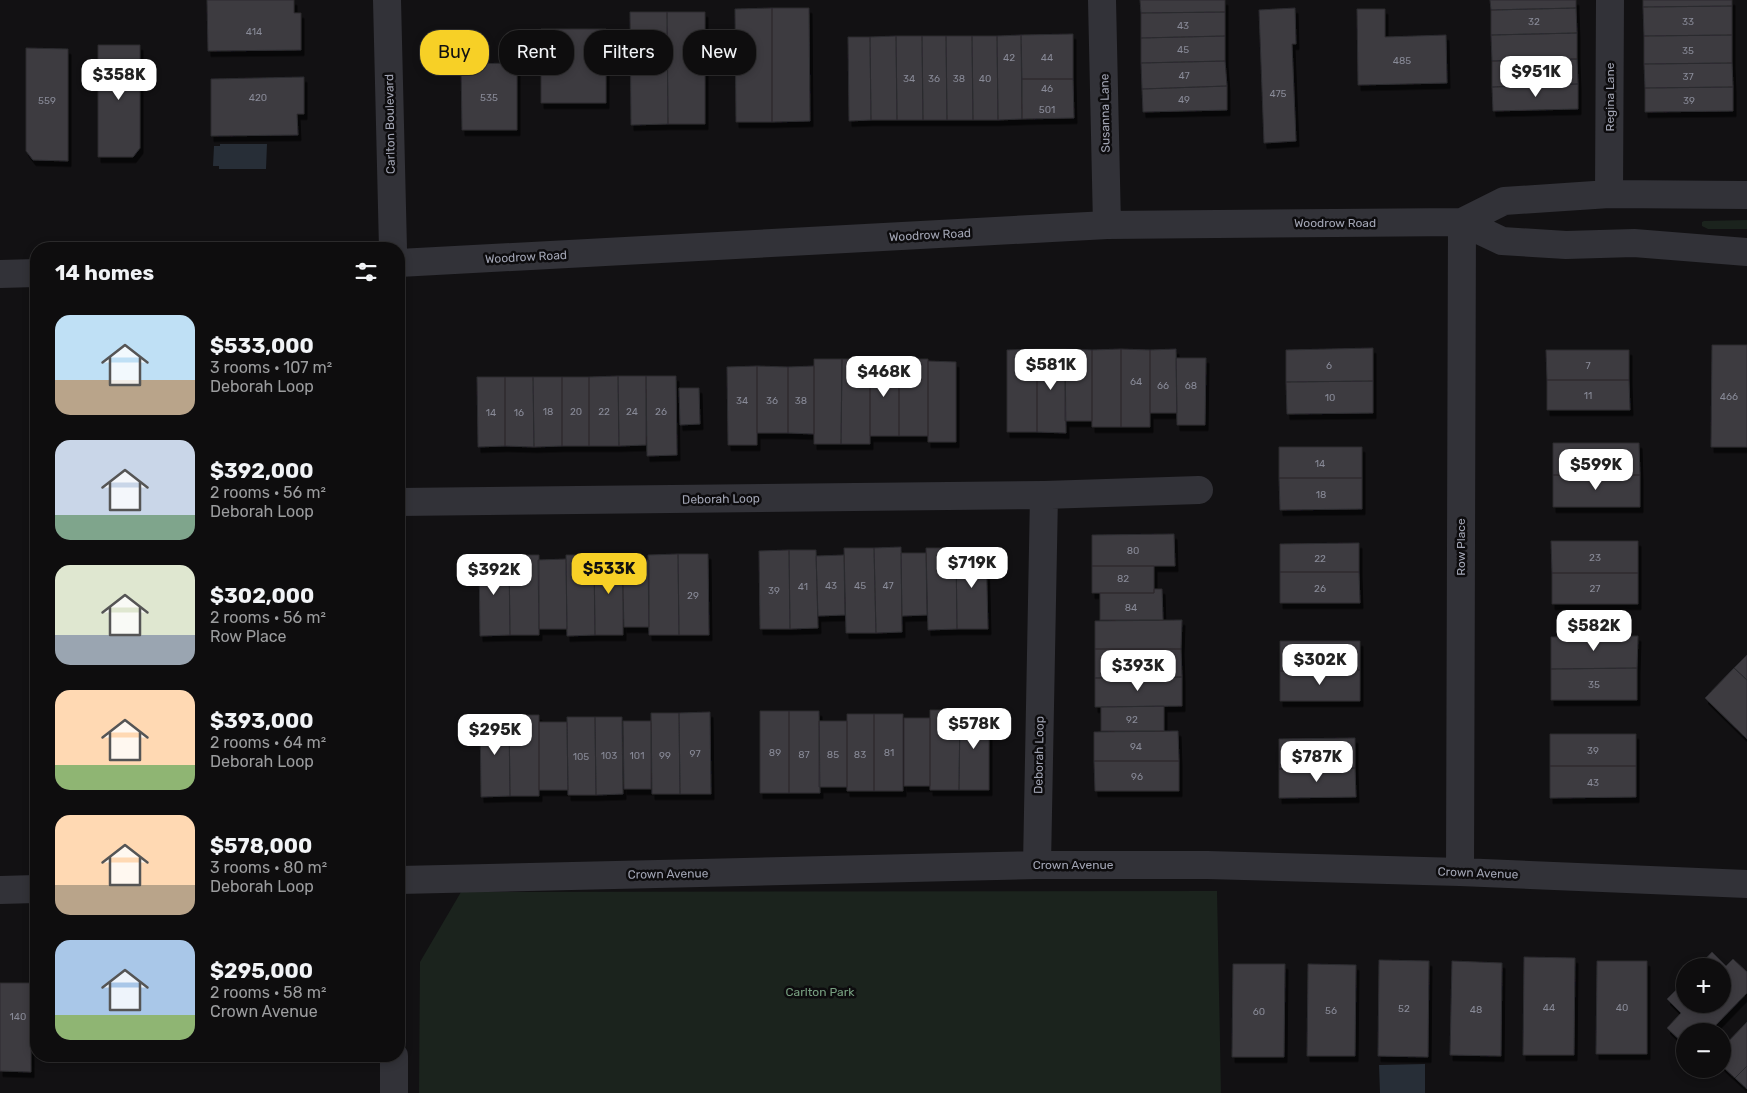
<!DOCTYPE html>
<meta charset="utf-8">
<style>
:root{--surface:#0e0d0e;--page:#171617;--text:#f1f3f6;--muted:#9b9c9e;--line:#2e2d2e;--accent:#f7d026}
body{margin:0;font-family:Rubik,sans-serif;background:var(--page);color:var(--text);height:100vh;display:flex;flex-direction:column;font-size:19px;white-space:nowrap}
*{box-sizing:border-box;margin:0}
p{font-size:16px;color:var(--muted)}
.icon{flex:none;width:28px;height:28px;fill:none;stroke:currentColor;stroke-width:2;stroke-linecap:round;stroke-linejoin:round}
.map{position:relative;flex:1;overflow:hidden}
.sheet{position:absolute;left:30px;top:242px;width:375px;height:820px;display:flex;flex-direction:column;background:var(--surface);border-radius:20px;box-shadow:0 2px 8px #0003,0 0 0 1px var(--line)}
.sheet>*{flex:none}
.banner{position:absolute;left:420px;top:30px;width:475px;height:45px;display:flex;gap:10px}
.tools{position:absolute;left:1676px;top:958px;display:grid;gap:10px}
.tools a{display:grid;place-items:center;width:55px;height:55px;border-radius:50%;background:var(--surface);box-shadow:0 2px 8px #0003,0 0 0 1px var(--line);font-size:25px}
.price{position:absolute;translate:-50% -42px;padding:0 11px;border-radius:10px;background:#fff;color:#222;font-size:16px;line-height:32px;filter:drop-shadow(0 1px 2px #0008)}
.price::after{content:'';position:absolute;left:50%;top:30px;width:15px;height:11px;margin-left:-8px;background:inherit;clip-path:polygon(0 0,100% 0,50% 100%)}
.price.selected{background:var(--accent);color:#111}
ul{padding:0;list-style:none}
li{display:flex;align-items:center;gap:15px;height:125px;padding:0 25px}
li span{display:grid;place-items:center;flex:none;width:140px;height:100px;border-radius:15px;color:#555}
li>.icon{margin-inline-start:auto}
span .icon{width:60px;height:60px;fill:#fffc;stroke-width:1}
li b{font-size:21px}
h2{display:flex;justify-content:space-between;align-items:center;height:60px;padding:0 25px;font-size:21px}
.chip{padding:0 18px;border-radius:20px;background:var(--surface);box-shadow:0 2px 8px #0003,0 0 0 1px var(--line);font-size:18px;line-height:45px}
.chip.selected{background:var(--accent);color:#111}
.map>svg:first-child{display:block}
</style>
<div class="map">
<svg width="1747" height="1093" viewBox="0 0 1747 1093">
<defs>
<filter id="shadow"><feDropShadow dx="3" dy="5.5" stdDeviation="0" flood-color="#0009"/></filter>
</defs>
<rect width="100%" height="100%" fill="#121113"/>
<!-- green -->
<path fill="#1b231d" d="M1747 220V229H1708L1702 226V222L1704 221Z
M1217 891 1221 1093H419L420 962 461 892Z"/>
<!-- water -->
<path fill="#272e37" d="M220 144H267L266 169H219V166H213L214 146H220Z
M1425 1064V1093H1380L1379 1065Z"/>
<!-- building -->
<path fill="#3c3b40" stroke="#2c2b2f" filter="url(#shadow)" d="M207 0H294V13H301V50L208 51Z
M1140 0H1225V12L1141 13Z
M1490 0H1576V8L1491 10Z
M1643 0H1732V6L1643 7Z
M1732 6V35L1644 36 1643 7Z
M772 8H809L810 121 772 122Z
M772 8V122H736L735 9Z
M1295 8 1296 44H1292L1296 141 1264 143 1259 10Z
M1576 8 1577 33 1491 35V10Z
M1357 9H1385V37L1446 35 1447 83 1358 85Z
M630 12H667L668 124 631 125Z
M667 12H705V124H668Z
M1225 12V36L1141 38V13Z
M541 29H606V103H541Z
M1577 33V59L1492 61 1491 35Z
M1073 34V79H1022L1021 35Z
M1021 35 1022 119 998 120 997 36Z
M1732 35V63L1644 64V36Z
M896 36 897 120H871L870 37Z
M896 36H922L923 120H897Z
M922 36H946L947 120H923Z
M946 36H972L973 120H947Z
M972 36H997L998 120H973Z
M1225 36V61L1141 63V38Z
M848 37H870L871 120 849 121Z
M98 45H140V148L133 157H98Z
M26 48 68 49V161L33 160 26 151Z
M1577 59 1578 84 1492 87V61Z
M1225 61 1227 86 1142 89 1141 63Z
M517 63V130H462L461 64Z
M1732 63 1733 87 1645 88 1644 64Z
M304 77V114H297L298 135 211 136V79Z
M1022 79H1073L1074 118 1022 119Z
M1578 84V109L1493 111 1492 87Z
M1227 86V110L1143 112 1142 89Z
M1733 87V111L1645 112V88Z
M1712 345H1747V447H1711Z
M1373 348V381L1286 382V350Z
M1037 349V432H1007V350Z
M1037 349H1065L1066 433 1037 432Z
M1065 349 1092 350V421H1065Z
M1121 349V427H1092V350Z
M1121 349 1150 350V427H1121Z
M1176 349 1177 413H1150V350Z
M1546 350H1629V380H1547Z
M1176 358H1206L1205 425H1177Z
M814 359H842L841 444H814Z
M842 359H870V444H841Z
M870 359H899V436H870Z
M899 359H928V436H899Z
M928 361 956 362V442H928Z
M757 366V445H728L727 367Z
M757 366 788 367V433H757Z
M814 366V434L788 433V367Z
M618 376 619 446H589V377Z
M618 376H646V445L619 446Z
M646 376H676L677 455 647 456Z
M477 377H505V446L478 447Z
M505 377H533L534 447 505 446Z
M533 377H562V446L534 447Z
M562 377H589V446H562Z
M1547 380H1629L1630 410H1547Z
M1373 381V413L1287 414 1286 382Z
M679 388H699L700 424 680 425Z
M1553 443H1639L1640 475H1553Z
M1279 447H1362V478H1279Z
M1553 475H1640V507H1553Z
M1279 478H1362V509L1280 510Z
M1174 534 1175 566H1092V535Z
M1551 541H1638V573H1552Z
M1359 543V572H1280V544Z
M901 547 902 632 876 633 874 548Z
M844 548H874L876 633H846Z
M926 548H956L957 629 928 630Z
M956 548H986L988 629H957Z
M789 550 790 629H760L759 551Z
M789 550H816L818 628 790 629Z
M901 553H926L927 615 902 616Z
M623 554V635H595L594 555Z
M678 554 679 635H649L648 555Z
M678 554H708L709 635H679Z
M509 555 510 635 480 636 479 556Z
M509 555H539V635H510Z
M566 555H594L595 635 567 636Z
M844 555 845 615 818 616 816 556Z
M566 559 567 629H539L538 560Z
M622 560H649V627H624Z
M1092 566H1154V593H1092Z
M1280 572H1359L1360 603H1280Z
M1552 573H1638V604H1552Z
M1154 589H1162L1163 620H1100V593H1154Z
M1182 620 1181 649H1095V621Z
M1638 636 1637 668 1551 669V637Z
M1280 641H1360V670L1280 671Z
M1095 649H1181L1182 677 1095 678Z
M1747 655V680L1734 668Z
M1637 668V700H1551V669Z
M1734 668 1747 680V739L1705 698Z
M1360 670V701H1280V671Z
M1182 677V706L1095 707V678Z
M1164 706V731H1101V707Z
M930 710H960L959 790H930Z
M960 710H989V790H959Z
M760 711H789V793H760Z
M789 711H819L820 793H789Z
M710 712 711 794H680L679 713Z
M651 713H679L680 794H652Z
M847 714H874V791H847Z
M874 714H903V791H874Z
M509 715H539V796H510Z
M509 715 510 796 481 797 480 716Z
M567 717H595L596 795H568Z
M595 717H622L623 794 596 795Z
M904 718H930V786H904Z
M623 721H651V789H624Z
M819 721H847V787H819Z
M539 722H567L568 790H539Z
M1178 731 1179 761H1094V732Z
M1550 734H1636V766H1550Z
M1355 738V768L1279 769V739Z
M1094 761H1179V791H1095Z
M1550 766H1636V797L1550 798Z
M1355 768 1356 797 1279 798V769Z
M1712 952 1726 966 1733 959 1747 972V993L1710 1031H1685V1045L1667 1028 1681 1013 1667 999 1685 981V1004H1722V966H1699Z
M1524 957 1575 958 1574 1055H1523Z
M1379 960 1429 961 1428 1057 1378 1056Z
M1452 961 1502 963 1501 1056 1450 1055Z
M1597 961H1647V1054H1596Z
M1233 964H1285L1284 1057H1232Z
M1308 964 1356 965 1355 1056H1307Z
M0 983H36V1049H31V1072L0 1071Z
M1747 1022V1066L1735 1078 1722 1066V1048Z
M1747 1066V1089L1735 1078Z"/>
<g fill="none" stroke-linecap="round" stroke-linejoin="round">
<!-- minor -->
<path stroke="#323238" stroke-width="28" d="M387 0 393 249
M1102 0 1107 225
M1609 194 1610 0
M1462 222 1504 201 1609 194 1747 195
M399 263 1107 225 1462 222 1502 241 1566 245 1634 243 1747 252
M0 274 36 273
M399 502 1044 495 1199 490
M1037 865 1044 495
M1460 872 1462 222
M399 880 1037 865H1207L1460 872 1747 884
M0 890 36 889
M394 1056V1093"/>
</g>
<g text-anchor="middle" stroke-width="5" stroke-linejoin="round" paint-order="stroke">
<!-- number labels -->
<g font-size="10" fill="#888a97">
<text x="1534" y="25">32</text>
<text x="1688" y="25">33</text>
<text x="1183" y="29">43</text>
<text x="254" y="35">414</text>
<text x="1183" y="53">45</text>
<text x="1688" y="54">35</text>
<text x="1009" y="61">42</text>
<text x="1047" y="61">44</text>
<text x="1402" y="64">485</text>
<text x="1184" y="79">47</text>
<text x="1688" y="80">37</text>
<text x="909" y="82">34</text>
<text x="934" y="82">36</text>
<text x="959" y="82">38</text>
<text x="985" y="82">40</text>
<text x="1047" y="92">46</text>
<text x="1278" y="97">475</text>
<text x="258" y="101">420</text>
<text x="489" y="101">535</text>
<text x="1184" y="103">49</text>
<text x="47" y="104">559</text>
<text x="1689" y="104">39</text>
<text x="1047" y="113">501</text>
<text x="1329" y="369">6</text>
<text x="1588" y="369">7</text>
<text x="1136" y="385">64</text>
<text x="1163" y="389">66</text>
<text x="1191" y="389">68</text>
<text x="1588" y="399">11</text>
<text x="1729" y="400">466</text>
<text x="1330" y="401">10</text>
<text x="742" y="404">34</text>
<text x="772" y="404">36</text>
<text x="801" y="404">38</text>
<text x="548" y="415">18</text>
<text x="576" y="415">20</text>
<text x="604" y="415">22</text>
<text x="632" y="415">24</text>
<text x="661" y="415">26</text>
<text x="491" y="416">14</text>
<text x="519" y="416">16</text>
<text x="1320" y="467">14</text>
<text x="1321" y="498">18</text>
<text x="1133" y="554">80</text>
<text x="1595" y="561">23</text>
<text x="1320" y="562">22</text>
<text x="1123" y="582">82</text>
<text x="831" y="589">43</text>
<text x="860" y="589">45</text>
<text x="888" y="589">47</text>
<text x="803" y="590">41</text>
<text x="1320" y="592">26</text>
<text x="1595" y="592">27</text>
<text x="774" y="594">39</text>
<text x="693" y="599">29</text>
<text x="1131" y="611">84</text>
<text x="1594" y="688">35</text>
<text x="1132" y="723">92</text>
<text x="1136" y="750">94</text>
<text x="1593" y="754">39</text>
<text x="775" y="756">89</text>
<text x="889" y="756">81</text>
<text x="695" y="757">97</text>
<text x="804" y="758">87</text>
<text x="833" y="758">85</text>
<text x="860" y="758">83</text>
<text x="609" y="759">103</text>
<text x="637" y="759">101</text>
<text x="665" y="759">99</text>
<text x="581" y="760">105</text>
<text x="1137" y="780">96</text>
<text x="1593" y="786">43</text>
<text x="1549" y="1011">44</text>
<text x="1622" y="1011">40</text>
<text x="1404" y="1012">52</text>
<text x="1476" y="1013">48</text>
<text x="1331" y="1014">56</text>
<text x="1259" y="1015">60</text>
<text x="18" y="1020">140</text>
</g>
<!-- street labels -->
<g font-size="12" fill="#a2a5b4" stroke="#0d0c0e">
<text transform="translate(1610 97) rotate(-90)" y="4">Regina Lane</text>
<text transform="translate(1105 113) rotate(-91)" y="4">Susanna Lane</text>
<text transform="translate(390 124) rotate(-91)" y="4">Carlton Boulevard</text>
<text x="1335" y="227">Woodrow Road</text>
<text transform="translate(930 235) rotate(-3)" y="4">Woodrow Road</text>
<text transform="translate(526 257) rotate(-3)" y="4">Woodrow Road</text>
<text transform="translate(721 499) rotate(-1)" y="4">Deborah Loop</text>
<text transform="translate(1461 547) rotate(-90)" y="4">Row Place</text>
<text transform="translate(1039 755) rotate(-89)" y="4">Deborah Loop</text>
<text x="1073" y="869">Crown Avenue</text>
<text transform="translate(1478 873) rotate(2)" y="4">Crown Avenue</text>
<text transform="translate(668 874) rotate(-1)" y="4">Crown Avenue</text>
</g>
<!-- park labels -->
<g font-size="12" fill="#78a081" stroke="#0d0c0e">
<text x="820" y="996">Carlton Park</text>
</g>
</g>
</svg>
<div class="tools">
<a>+</a>
<a>−</a>
</div>
<b class="price" style="left:1536px;top:98px">$951K</b>
<b class="price" style="left:119px;top:101px">$358K</b>
<b class="price" style="left:1051px;top:391px">$581K</b>
<b class="price" style="left:884px;top:398px">$468K</b>
<b class="price" style="left:1596px;top:491px">$599K</b>
<b class="price" style="left:972px;top:589px">$719K</b>
<b class="price selected" style="left:609px;top:595px">$533K</b>
<b class="price" style="left:494px;top:596px">$392K</b>
<b class="price" style="left:1594px;top:652px">$582K</b>
<b class="price" style="left:1320px;top:686px">$302K</b>
<b class="price" style="left:1138px;top:692px">$393K</b>
<b class="price" style="left:974px;top:750px">$578K</b>
<b class="price" style="left:495px;top:756px">$295K</b>
<b class="price" style="left:1317px;top:783px">$787K</b>
<div class="banner">
<a class="chip selected">Buy</a>
<a class="chip">Rent</a>
<a class="chip">Filters</a>
<a class="chip">New</a>
</div>
<section class="sheet">
<h2>14 homes<svg class="icon" aria-label="filters" viewBox="0 0 24 24"><path d="M4 7h16M4 17h16"/><circle cx="9" cy="7" r="2"/><circle cx="15" cy="17" r="2"/></svg></h2>
<ul>
<li><span style="background:linear-gradient(#bfe0f5 65%,#b9a48a 0)"><svg class="icon" aria-label="home" viewBox="0 0 24 24"><path d="M3 11l9-7 9 7M6 9v11h12V9"/></svg></span><div><b>$533,000</b><p>3 rooms · 107 m²</p><p>Deborah Loop</p></div></li>
<li><span style="background:linear-gradient(#c9d6e8 75%,#7fa58c 0)"><svg class="icon" aria-label="home" viewBox="0 0 24 24"><path d="M3 11l9-7 9 7M6 9v11h12V9"/></svg></span><div><b>$392,000</b><p>2 rooms · 56 m²</p><p>Deborah Loop</p></div></li>
<li><span style="background:linear-gradient(#dfe7d0 70%,#9aa5b1 0)"><svg class="icon" aria-label="home" viewBox="0 0 24 24"><path d="M3 11l9-7 9 7M6 9v11h12V9"/></svg></span><div><b>$302,000</b><p>2 rooms · 56 m²</p><p>Row Place</p></div></li>
<li><span style="background:linear-gradient(#ffd9b3 75%,#8fb573 0)"><svg class="icon" aria-label="home" viewBox="0 0 24 24"><path d="M3 11l9-7 9 7M6 9v11h12V9"/></svg></span><div><b>$393,000</b><p>2 rooms · 64 m²</p><p>Deborah Loop</p></div></li>
<li><span style="background:linear-gradient(#ffd9b3 70%,#b9a48a 0)"><svg class="icon" aria-label="home" viewBox="0 0 24 24"><path d="M3 11l9-7 9 7M6 9v11h12V9"/></svg></span><div><b>$578,000</b><p>3 rooms · 80 m²</p><p>Deborah Loop</p></div></li>
<li><span style="background:linear-gradient(#a9c7e8 75%,#8fb573 0)"><svg class="icon" aria-label="home" viewBox="0 0 24 24"><path d="M3 11l9-7 9 7M6 9v11h12V9"/></svg></span><div><b>$295,000</b><p>2 rooms · 58 m²</p><p>Crown Avenue</p></div></li>
</ul>
</section>
</div>
